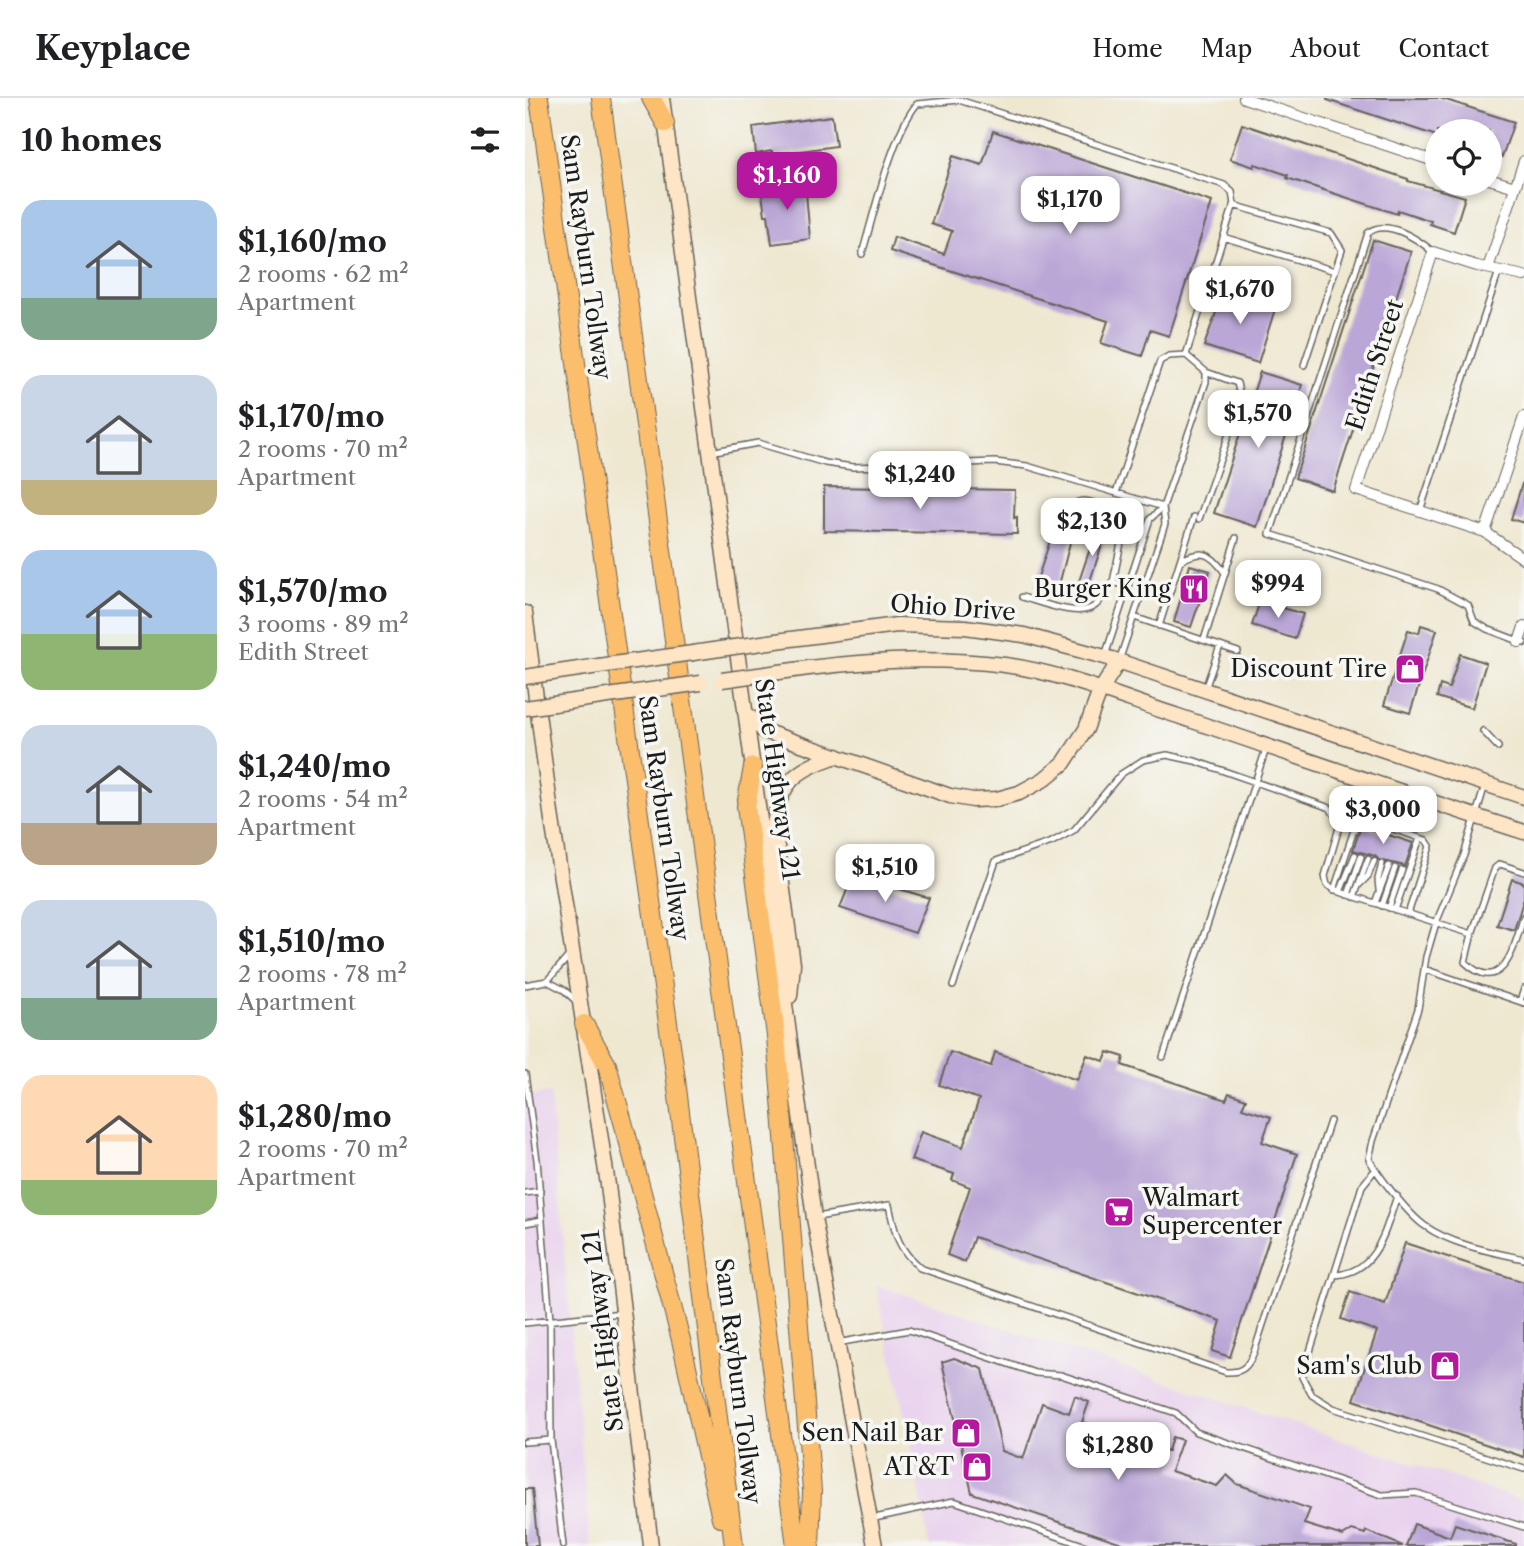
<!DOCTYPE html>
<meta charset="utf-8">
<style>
:root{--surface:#fff;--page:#f2f2f2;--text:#202124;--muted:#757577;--line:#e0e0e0;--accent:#b5179e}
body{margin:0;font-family:"Libre Caslon Text",serif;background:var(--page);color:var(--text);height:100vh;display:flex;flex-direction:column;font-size:26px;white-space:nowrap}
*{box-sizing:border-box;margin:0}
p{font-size:23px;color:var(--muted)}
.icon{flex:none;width:38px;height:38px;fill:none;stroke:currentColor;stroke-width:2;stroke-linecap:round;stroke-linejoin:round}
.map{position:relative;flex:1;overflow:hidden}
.panel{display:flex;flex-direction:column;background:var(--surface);width:525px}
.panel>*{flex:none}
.fabs{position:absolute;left:900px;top:21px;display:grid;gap:14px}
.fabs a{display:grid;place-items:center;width:77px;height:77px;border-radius:50%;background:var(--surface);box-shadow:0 4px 10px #0003;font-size:35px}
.price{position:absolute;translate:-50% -60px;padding:0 16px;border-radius:14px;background:#fff;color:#222;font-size:23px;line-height:46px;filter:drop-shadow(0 2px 4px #0008)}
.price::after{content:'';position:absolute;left:50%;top:42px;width:21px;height:16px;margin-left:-10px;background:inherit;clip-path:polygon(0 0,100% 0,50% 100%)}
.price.selected{background:var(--accent);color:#fff}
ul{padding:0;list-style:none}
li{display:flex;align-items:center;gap:21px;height:175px;padding:0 21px}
li span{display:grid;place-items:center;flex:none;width:196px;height:140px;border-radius:21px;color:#555}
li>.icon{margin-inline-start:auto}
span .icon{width:84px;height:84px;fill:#fffc;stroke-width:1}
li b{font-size:30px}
h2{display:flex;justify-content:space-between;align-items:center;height:84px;padding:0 21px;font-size:30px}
header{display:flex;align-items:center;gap:42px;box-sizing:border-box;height:98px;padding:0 35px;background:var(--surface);border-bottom:2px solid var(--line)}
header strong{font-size:33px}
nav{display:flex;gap:38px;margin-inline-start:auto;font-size:24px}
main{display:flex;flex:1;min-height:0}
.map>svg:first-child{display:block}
</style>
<header>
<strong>Keyplace</strong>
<nav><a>Home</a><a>Map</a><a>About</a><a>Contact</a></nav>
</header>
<main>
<section class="panel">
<h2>10 homes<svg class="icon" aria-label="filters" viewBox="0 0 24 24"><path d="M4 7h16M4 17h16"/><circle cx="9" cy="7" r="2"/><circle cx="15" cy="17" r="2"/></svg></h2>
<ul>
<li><span style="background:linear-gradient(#a9c7e8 70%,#7fa58c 0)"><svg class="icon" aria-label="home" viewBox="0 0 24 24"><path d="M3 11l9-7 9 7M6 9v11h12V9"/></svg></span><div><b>$1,160/mo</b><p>2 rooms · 62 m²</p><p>Apartment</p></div></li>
<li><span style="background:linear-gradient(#c9d6e8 75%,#c2b280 0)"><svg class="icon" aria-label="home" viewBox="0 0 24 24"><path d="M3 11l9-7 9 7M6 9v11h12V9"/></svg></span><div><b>$1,170/mo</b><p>2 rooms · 70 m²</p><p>Apartment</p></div></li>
<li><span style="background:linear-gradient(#a9c7e8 60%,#8fb573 0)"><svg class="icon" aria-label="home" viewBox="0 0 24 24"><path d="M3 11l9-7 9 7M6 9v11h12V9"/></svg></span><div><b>$1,570/mo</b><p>3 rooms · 89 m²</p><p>Edith Street</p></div></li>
<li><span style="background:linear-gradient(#c9d6e8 70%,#b9a48a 0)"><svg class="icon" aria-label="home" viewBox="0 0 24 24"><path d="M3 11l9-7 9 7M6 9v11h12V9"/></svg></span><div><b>$1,240/mo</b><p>2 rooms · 54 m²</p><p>Apartment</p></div></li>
<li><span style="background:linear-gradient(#c9d6e8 70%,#7fa58c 0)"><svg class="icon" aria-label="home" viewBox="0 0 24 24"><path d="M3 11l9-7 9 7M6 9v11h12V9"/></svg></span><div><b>$1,510/mo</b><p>2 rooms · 78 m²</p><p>Apartment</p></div></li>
<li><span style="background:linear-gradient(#ffd9b3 75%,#8fb573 0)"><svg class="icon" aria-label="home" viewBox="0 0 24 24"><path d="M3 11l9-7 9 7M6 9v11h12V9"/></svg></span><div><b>$1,280/mo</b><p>2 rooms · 70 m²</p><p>Apartment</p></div></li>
</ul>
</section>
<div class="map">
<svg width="999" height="1448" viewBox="0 0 999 1448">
<rect width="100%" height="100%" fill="#f6f6f2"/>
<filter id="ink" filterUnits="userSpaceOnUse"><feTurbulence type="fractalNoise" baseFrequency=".0143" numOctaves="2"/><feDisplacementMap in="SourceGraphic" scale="14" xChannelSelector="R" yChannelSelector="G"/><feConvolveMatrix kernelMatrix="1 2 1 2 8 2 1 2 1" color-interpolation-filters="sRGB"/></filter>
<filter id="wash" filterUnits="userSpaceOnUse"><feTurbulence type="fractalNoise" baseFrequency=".00686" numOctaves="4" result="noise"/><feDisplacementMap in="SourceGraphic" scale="28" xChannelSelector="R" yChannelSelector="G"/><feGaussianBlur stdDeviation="1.57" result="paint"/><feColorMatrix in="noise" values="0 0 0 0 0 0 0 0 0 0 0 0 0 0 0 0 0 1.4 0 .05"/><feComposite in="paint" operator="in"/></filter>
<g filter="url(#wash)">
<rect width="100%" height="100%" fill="#efe8d1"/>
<!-- built -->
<path fill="#e9d2ee" d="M25 995 65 1448H0V999Z
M351 1187 999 1403V1448H404L391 1370Z"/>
<g id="blocks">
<!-- building -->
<path fill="#bba7d7" d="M802 0H915L989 24 977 59 964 55V33H912V38L802 2Z
M307 18 311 48 248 57 247 53 231 56 228 29Z
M717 26 883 81V83L940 99 929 134 905 126 906 123 873 112 872 116 762 80 763 77 730 66 729 69 705 61Z
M468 33 687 104 644 238 625 232 617 258 576 245 583 223 365 153 369 139 419 156 427 133 406 126 428 58 457 67Z
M280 83 285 141 247 146 243 117H240L236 89Z
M848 142 886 154 808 393 770 380Z
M699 192 751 208 733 265 679 248Z
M735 274 777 287 732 429 689 415Z
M997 386 999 387V425L986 421Z
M299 389 490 392 489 420 492 419V436L299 433Z
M577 415 586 420 558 504 548 501Z
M530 428 535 429 536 434 539 436 545 432 548 433 532 495 524 492 520 486 514 489 510 488Z
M665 467 685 473 666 529 649 524Z
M735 503 778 516 770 541 727 527Z
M896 527 912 532 885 615 859 607 883 532 894 535Z
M935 556 961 565 947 610 912 599 915 587 924 590Z
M836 728 888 745 880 768 854 762 850 758 828 752Z
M328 777 404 800 390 835 315 810Z
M987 781 999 785V800L989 832 972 827Z
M425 954 466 968 470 954 552 982 562 957 579 963 583 954 599 959 597 967 701 1002 704 995 721 1001 717 1010 746 1019 737 1044 772 1056 705 1259 687 1253 696 1223 449 1139 440 1164 422 1157 445 1089 427 1082 429 1076 386 1062 396 1034 438 1049 454 1001 414 987Z
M880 1145 999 1184V1359L829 1302 852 1233 816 1221 825 1194 860 1206Z
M429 1260 458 1271 477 1353 498 1361 517 1305 544 1315 550 1298 564 1304 557 1324 643 1353 647 1339 657 1342 646 1373 692 1388 702 1377 712 1386 785 1411 779 1426 818 1438 827 1432 840 1436 841 1433 878 1448H606L447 1395 417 1264Z
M0 1391H7L13 1448H0Z
M889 1426 925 1439 930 1426 991 1446V1448H881Z"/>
</g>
</g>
<g filter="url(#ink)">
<use href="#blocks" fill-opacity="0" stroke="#66635b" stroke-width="2"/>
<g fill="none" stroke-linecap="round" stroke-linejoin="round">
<!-- service casing -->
<g stroke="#66635b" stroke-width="8">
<path id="service" d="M708 107 806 135 817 152 779 267
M698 139 810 173
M908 154C893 141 861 120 843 135L745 436 913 491 943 507 949 523 962 531 999 545
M337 156C349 116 367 36 392 6L434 2 699 87 707 94 709 106 661 257
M185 354 233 345 300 365 328 369 470 364 502 368 638 409
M591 395 635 263 644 258 661 257 681 274V284L638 409 640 426 594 563
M895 413 974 173
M674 421 716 302 712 285 681 274
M540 431C543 424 544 414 548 408 558 395 581 411 591 417L598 435 588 484
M655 463C677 451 685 454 700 475
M497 499C515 504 556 521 571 507 578 501 582 491 588 484L603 489
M515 504 519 491
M609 519 713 554
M634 528 669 419
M679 542 711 440
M580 558 625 421 638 409
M680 591 695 548
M958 633 973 649
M960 687 939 757 911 825 901 859 893 911 848 1043 844 1061C854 1079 884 1117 900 1128 927 1147 967 1154 999 1161
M807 711 895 740 870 812
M835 786 843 778 849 763
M809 792 833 720
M854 792 853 781 857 766
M815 794 830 757
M823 797 836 759
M829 799 843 761
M850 805 864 768
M857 808 870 770
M864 810 877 772
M883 816 905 748 901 742 895 740
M947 836 940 864C979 901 990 845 999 818
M899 871 999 905
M22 883 39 892 51 903
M0 887 22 883 44 858
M428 888 471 763 527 744 549 732 596 676 618 662 642 657 670 663 805 710 815 726 800 778 802 787 815 794 947 836 970 770 975 766 999 774
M995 903 999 891
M638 959 741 651
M0 976 12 1062 25 1222 26 1342 38 1448
M850 1072 837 1088 777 1279 787 1297 808 1310 999 1371
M0 1095 15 1093
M292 1119 364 1107C370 1135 372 1150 395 1170L701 1274C717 1275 723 1269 729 1254L805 1023
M0 1125 17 1122
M809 1177C852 1175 860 1133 872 1098
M0 1225 97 1215
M312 1245 384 1232 510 1275 536 1277 651 1315 671 1334 857 1397 891 1395 999 1429
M0 1344 26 1342
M345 1421 429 1403 561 1448"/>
</g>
<!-- minor casing -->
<g stroke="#66635b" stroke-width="12">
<path id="minor" d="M719 0 912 64
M964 81 990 89
M963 170 999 63
M999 178 952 168 908 154 831 392 960 434 999 461
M960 434 999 319
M994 544 999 529"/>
</g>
<!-- secondary casing -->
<g stroke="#66635b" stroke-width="17">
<path id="secondary" d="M137 0 289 1120 350 1448
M0 515 26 715 83 1087 126 1448
M251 543 372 527 440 529 499 537 587 561 999 699
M168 555 195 551
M254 574C330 563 404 558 480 567 539 575 597 600 653 618 768 657 883 697 999 734
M27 575 74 568
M29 606 76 599
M220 614 239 633 394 687 425 698 448 702 472 701 494 695 518 682 539 665 561 631 575 593 594 563
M265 898 268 866 249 727C255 683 272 671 312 658"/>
</g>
<!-- motorway casing -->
<g stroke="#66635b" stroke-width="20">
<path id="motorway" d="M14 0 151 982 209 1448
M76 0 271 1448
M126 0 140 25
M228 669 221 708 251 938 287 1393 285 1448
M59 926 82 967 105 1049 156 1242 196 1420"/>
</g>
<!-- service -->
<use href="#service" stroke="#fff" stroke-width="5"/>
<!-- minor -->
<use href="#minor" stroke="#fff" stroke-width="10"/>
<!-- secondary -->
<use href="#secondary" stroke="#fde5c5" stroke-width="14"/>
<!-- motorway -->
<use href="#motorway" stroke="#fabe6d" stroke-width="18"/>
<!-- secondary-bridge casing -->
<g stroke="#66635b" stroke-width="17" stroke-linecap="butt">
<path id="secondary-bridge" d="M195 551 251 543
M74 568 168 555
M0 579 27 575
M197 582 254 574
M76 599 176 585
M0 610 29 606"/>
</g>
<!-- secondary-bridge -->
<use href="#secondary-bridge" stroke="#fde5c5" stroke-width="14"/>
</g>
</g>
<!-- icons -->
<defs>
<g id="restaurant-square" transform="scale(1.575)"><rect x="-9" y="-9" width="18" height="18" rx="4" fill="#b5179e" stroke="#f6f6f2"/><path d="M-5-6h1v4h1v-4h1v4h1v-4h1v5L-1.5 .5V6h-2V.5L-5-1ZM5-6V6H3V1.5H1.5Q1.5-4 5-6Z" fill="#fff"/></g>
<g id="shop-square" transform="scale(1.575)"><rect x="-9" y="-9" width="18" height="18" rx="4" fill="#b5179e" stroke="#f6f6f2"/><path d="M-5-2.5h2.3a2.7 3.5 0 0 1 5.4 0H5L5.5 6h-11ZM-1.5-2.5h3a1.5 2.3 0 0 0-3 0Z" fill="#fff"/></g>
<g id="supermarket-square" transform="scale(1.575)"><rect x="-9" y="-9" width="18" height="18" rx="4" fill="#b5179e" stroke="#f6f6f2"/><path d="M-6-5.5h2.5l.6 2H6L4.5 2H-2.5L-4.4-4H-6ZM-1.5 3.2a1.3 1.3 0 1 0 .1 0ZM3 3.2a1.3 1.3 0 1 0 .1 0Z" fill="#fff"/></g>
</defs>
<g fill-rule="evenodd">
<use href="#restaurant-square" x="669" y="491"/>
<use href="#shop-square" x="885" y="571"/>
<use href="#supermarket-square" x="594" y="1114"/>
<use href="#shop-square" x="920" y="1268"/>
<use href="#shop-square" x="441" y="1335"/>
<use href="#shop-square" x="452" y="1369"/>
</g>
<g text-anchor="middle" stroke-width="7" stroke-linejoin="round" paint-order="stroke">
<!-- street labels -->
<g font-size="24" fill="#1c1c1c" stroke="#f6f6f2">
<text transform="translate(61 159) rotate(82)" y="8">Sam Rayburn Tollway</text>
<text transform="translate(850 267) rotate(-72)" y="8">Edith Street</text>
<text transform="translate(428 510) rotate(4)" y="8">Ohio Drive</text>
<text transform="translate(252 681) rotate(82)" y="8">State Highway 121</text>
<text transform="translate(139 720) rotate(82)" y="8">Sam Rayburn Tollway</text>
<text transform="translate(78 1233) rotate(-97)" y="8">State Highway 121</text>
<text transform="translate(213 1283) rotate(83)" y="8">Sam Rayburn Tollway</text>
</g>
<!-- poi labels -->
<g font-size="24" fill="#1c1c1c" stroke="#f6f6f2" text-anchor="end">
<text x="646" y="499">Burger King</text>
<text x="862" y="579">Discount Tire</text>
<text x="617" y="1108" text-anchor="start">Walmart<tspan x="617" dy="28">Supercenter</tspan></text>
<text x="897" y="1276">Sam's Club</text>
<text x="418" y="1343">Sen Nail Bar</text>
<text x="429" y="1377">AT&amp;T</text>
</g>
</g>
</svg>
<div class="fabs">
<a><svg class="icon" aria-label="locate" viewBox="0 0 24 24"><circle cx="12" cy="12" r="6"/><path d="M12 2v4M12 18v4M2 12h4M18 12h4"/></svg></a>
</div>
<b class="price selected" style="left:262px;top:114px">$1,160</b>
<b class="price" style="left:545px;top:138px">$1,170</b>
<b class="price" style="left:715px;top:228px">$1,670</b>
<b class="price" style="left:733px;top:352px">$1,570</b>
<b class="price" style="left:395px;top:413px">$1,240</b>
<b class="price" style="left:567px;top:460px">$2,130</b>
<b class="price" style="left:753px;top:522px">$994</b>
<b class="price" style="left:858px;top:748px">$3,000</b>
<b class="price" style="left:360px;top:806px">$1,510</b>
<b class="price" style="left:593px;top:1384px">$1,280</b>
</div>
</main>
